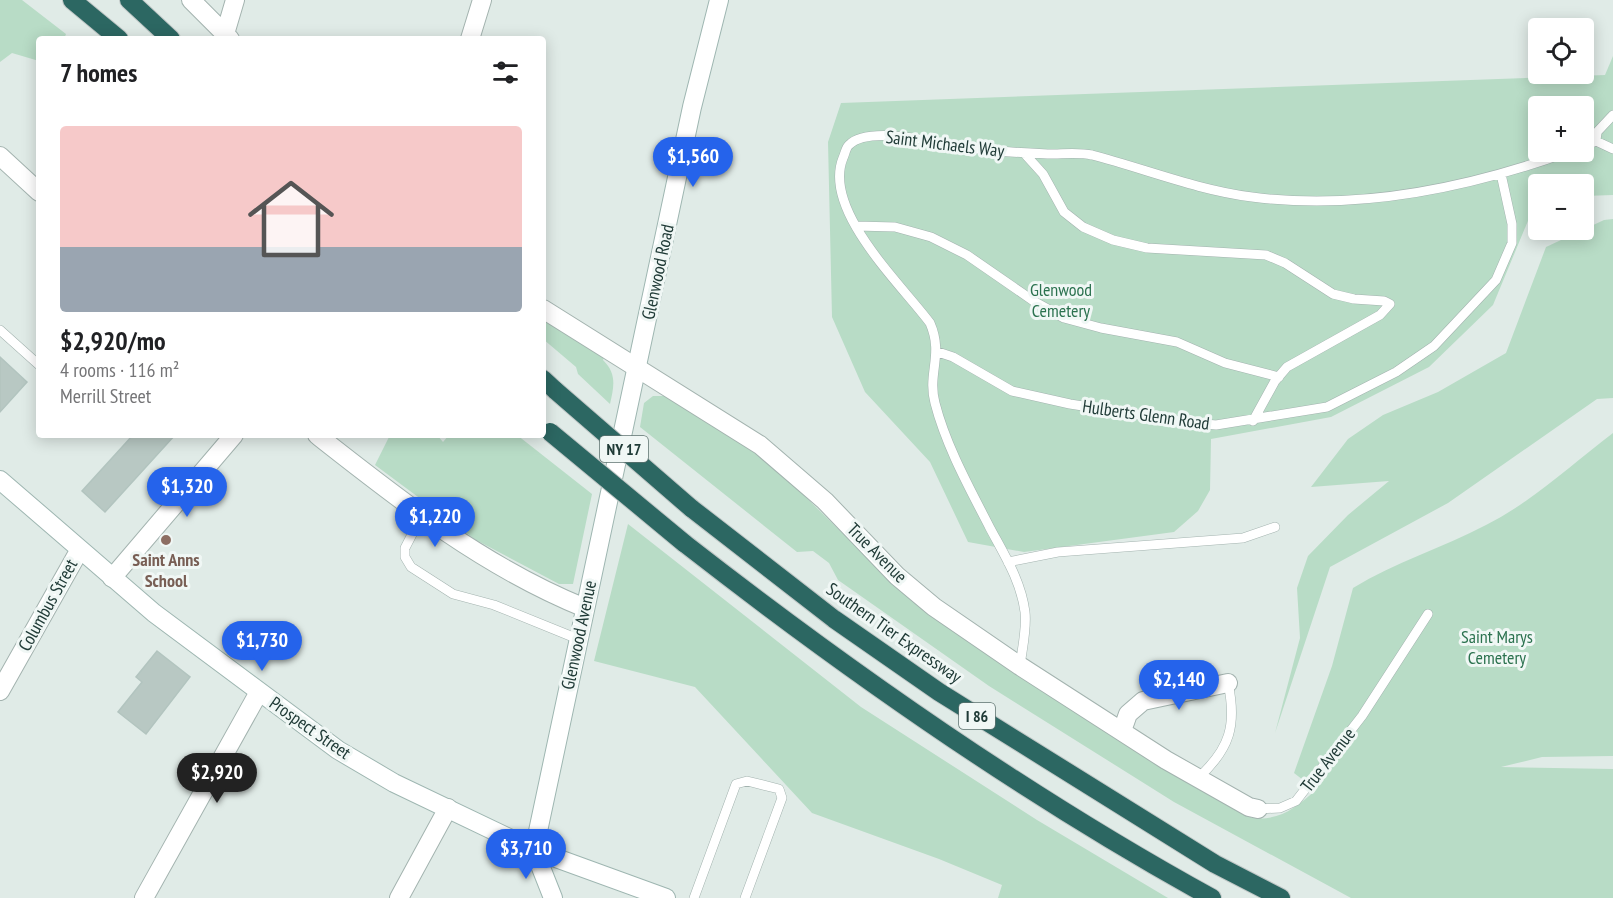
<!DOCTYPE html>
<meta charset="utf-8">
<style>
:root{--surface:#fff;--page:#f6f6f6;--text:#202124;--muted:#757577;--accent:#2563eb}
body{margin:0;font-family:"PT Sans Narrow",sans-serif;background:var(--page);color:var(--text);height:100vh;display:flex;flex-direction:column;font-size:22px;white-space:nowrap}
*{box-sizing:border-box;margin:0}
p{font-size:20px;color:var(--muted)}
.icon{flex:none;width:33px;height:33px;fill:none;stroke:currentColor;stroke-width:2;stroke-linecap:round;stroke-linejoin:round}
.map{position:relative;flex:1;overflow:hidden}
.drawer{position:absolute;left:36px;top:36px;width:510px;height:402px;display:flex;flex-direction:column;background:var(--surface);border-radius:6px;box-shadow:0 3px 15px #0003}
.drawer>*{flex:none}
.controls{position:absolute;left:1528px;top:18px;display:grid;gap:12px}
.controls a{display:grid;place-items:center;width:66px;height:66px;border-radius:6px;background:var(--surface);box-shadow:0 3px 15px #0003;font-size:30px}
.price{position:absolute;translate:-50% -51px;padding:0 14px;border-radius:21px;background:var(--accent);color:#fff;font-size:20px;line-height:39px;filter:drop-shadow(0 2px 3px #0008)}
.price::after{content:'';position:absolute;left:50%;top:36px;width:18px;height:14px;margin-left:-9px;background:inherit;clip-path:polygon(0 0,100% 0,50% 100%)}
.price.selected{background:#222;color:#fff}
ul{padding:0;list-style:none}
li{display:grid;align-content:center;gap:12px;height:318px;padding:0 24px}
li span{display:grid;place-items:center;height:186px;border-radius:6px;color:#555}
li>.icon{margin-inline-start:auto}
span .icon{width:108px;height:108px;fill:#fffc;stroke-width:1}
li b{font-size:26px}
h2{display:flex;justify-content:space-between;align-items:center;height:72px;padding:0 24px;font-size:26px}
.map>svg:first-child{display:block}
</style>
<div class="map">
<svg width="1613" height="898" viewBox="0 0 1613 898">
<rect width="100%" height="100%" fill="#e0ebe7"/>
<!-- green -->
<path fill="#b8dcc6" fill-rule="evenodd" d="M0 0H22L66 34 64 39H39V61L12 53 0 62Z
M1613 56V195L1584 196V184H1539V198L1530 199V216L1493 305 1429 367 1331 417 1211 439 1210 490 1198 511 1174 532 1024 552 968 542 930 462 865 392 832 317 828 142 841 103 1605 75ZM1539 106H1584V152H1539Z
M1613 219V398L1597 399 1448 503 1330 567 1275 733 1300 638 1297 588 1308 556 1348 515 1389 481 1311 487 1348 439 1383 415 1438 392 1506 353 1546 247 1604 220Z
M543 319 604 357 603 360C617 374 614 386 610 404L578 374 576 367 543 339Z
M653 396H666L769 461 877 567 1033 684 1252 818C1280 821 1295 808 1316 790L1294 773 1332 666 1353 588C1395 562 1442 548 1486 525 1532 502 1572 464 1613 433V756L1542 757 1501 767 1613 769V898H1351L1174 802 989 686 838 580 829 563 813 551 797 552 640 427 644 403Z
M390 435H437L443 442 449 435H517L592 494 573 584H559L476 540 375 465Z
M628 524 861 707 1037 820 1168 898H998L1002 885 939 859 812 813 695 687 594 661Z"/>
<!-- building -->
<path fill="#b8c8c3" stroke="#b2c4bf" stroke-width="1.5" d="M0 357 27 382 0 412Z
M133 435H175L105 512 82 491Z
M157 651 190 677 146 734 118 712 142 682 136 677Z"/>
<g fill="none" stroke-linecap="round" stroke-linejoin="round">
<!-- lane casing -->
<g stroke="#a3b3af" stroke-width="10">
<path id="lane" d="M1613 115 1597 132 1596 141 1613 149
M1584 146 1596 141
M1024 153 1043 174 1064 212 1083 227 1113 240 1147 248 1266 255 1285 263 1333 294 1354 299 1384 301 1390 304 1380 315 1287 367 1275 381 1253 421
M856 226 895 227 931 237 967 255 1035 302 1064 318 1101 328 1177 342 1225 363 1279 377
M0 330 39 365
M938 352 953 357 1012 391 1070 404 1185 422 1216 425 1327 407 1396 372 1434 346 1496 280 1512 243V224L1501 174
M421 517 405 548V557L411 567 453 594 494 605 578 639
M1008 562 1058 552 1243 538 1275 527
M1020 666C1022 649 1027 629 1025 612 1021 581 1005 556 990 528 970 489 946 446 935 403 927 373 944 355 930 323 901 284 822 210 843 158 845 154 846 147 849 145 870 123 950 146 978 149 1002 152 1026 153 1049 154 1063 154 1079 152 1092 155 1146 169 1197 190 1252 197 1360 211 1468 188 1568 152
M1198 778C1230 749 1237 725 1228 683
M1258 809 1280 808 1296 801 1362 716 1428 614
M694 898 736 784 747 781 779 789 782 798 745 898"/>
</g>
<!-- street casing -->
<g stroke="#a3b3af" stroke-width="20">
<path id="street" d="M191 0 230 39
M225 34 235 0
M470 39 482 0
M0 156 39 192
M543 309 760 445 825 501 897 576 934 607 1020 666 1166 760 1249 807 1258 809
M317 435C402 502 484 567 585 608
M112 578 234 435
M0 691 79 551
M1122 731 1128 714 1143 701 1228 683
M144 898 259 692
M399 898 448 808"/>
</g>
<!-- secondary casing -->
<g stroke="#9eb6b1" stroke-width="20">
<path id="secondary" d="M0 480 154 613 338 750 394 783 534 850 666 898
M553 898 534 850 692 107 719 0"/>
</g>
<!-- highway casing -->
<g stroke="#c1c8c7" stroke-width="20">
<path id="highway" d="M72 0 119 39
M129 0 171 39
M543 379 556 391
M691 508 834 619 939 692 1215 864 1281 898
M684 543C851 673 1026 796 1212 898"/>
</g>
<!-- lane -->
<use href="#lane" stroke="#fff" stroke-width="9"/>
<!-- street -->
<use href="#street" stroke="#fff" stroke-width="18"/>
<!-- secondary -->
<use href="#secondary" stroke="#fff" stroke-width="18"/>
<!-- highway -->
<use href="#highway" stroke="#2c6762" stroke-width="18"/>
<!-- highway-bridge casing -->
<g stroke="#c1c8c7" stroke-width="20" stroke-linecap="butt">
<path id="highway-bridge" d="M556 391 691 508
M550 432 684 543"/>
</g>
<!-- highway-bridge -->
<use href="#highway-bridge" stroke="#2c6762" stroke-width="18"/>
</g>
<!-- markers -->
<circle fill="#8d6e63" stroke="#f0f7f5" stroke-width="2" cx="166" cy="540" r="6"/>
<g text-anchor="middle" stroke-width="6" stroke-linejoin="round" paint-order="stroke">
<!-- shield labels -->
<g fill="#f0f7f5" stroke="#5e7370" stroke-width="1.5">
<rect x="600" y="436" width="48" height="26" rx="4.5"/>
<rect x="959" y="703" width="36" height="26" rx="4.5"/>
</g>
<g font-size="16" font-weight="bold" fill="#203b37">
<text x="624" y="455">NY 17</text>
<text x="977" y="722">I 86</text>
</g>
<!-- street labels -->
<g font-size="18" fill="#203b37" stroke="#f0f7f5">
<text transform="translate(945 144) rotate(7)" y="6">Saint Michaels Way</text>
<text transform="translate(658 272) rotate(-78)" y="6">Glenwood Road</text>
<text transform="translate(1146 415) rotate(8)" y="6">Hulberts Glenn Road</text>
<text transform="translate(877 553) rotate(45)" y="6">True Avenue</text>
<text transform="translate(48 605) rotate(-61)" y="6">Columbus Street</text>
<text transform="translate(894 633) rotate(35)" y="6">Southern Tier Expressway</text>
<text transform="translate(579 635) rotate(-78)" y="6">Glenwood Avenue</text>
<text transform="translate(310 728) rotate(35)" y="6">Prospect Street</text>
<text transform="translate(1328 760) rotate(-52)" y="6">True Avenue</text>
</g>
<!-- park labels -->
<g font-size="18" fill="#2b724f" stroke="#f0f7f5">
<text x="1061" y="296">Glenwood<tspan x="1061" dy="21">Cemetery</tspan></text>
<text x="1497" y="643">Saint Marys<tspan x="1497" dy="21">Cemetery</tspan></text>
</g>
<!-- education labels -->
<g font-size="18" font-weight="bold" fill="#785e54" stroke="#f0f7f5">
<text x="166" y="566">Saint Anns<tspan x="166" dy="21">School</tspan></text>
</g>
</g>
</svg>
<div class="controls">
<a><svg class="icon" aria-label="locate" viewBox="0 0 24 24"><circle cx="12" cy="12" r="6"/><path d="M12 2v4M12 18v4M2 12h4M18 12h4"/></svg></a>
<a>+</a>
<a>−</a>
</div>
<b class="price" style="left:693px;top:188px">$1,560</b>
<b class="price" style="left:187px;top:518px">$1,320</b>
<b class="price" style="left:435px;top:548px">$1,220</b>
<b class="price" style="left:262px;top:672px">$1,730</b>
<b class="price" style="left:1179px;top:711px">$2,140</b>
<b class="price selected" style="left:217px;top:804px">$2,920</b>
<b class="price" style="left:526px;top:880px">$3,710</b>
<section class="drawer">
<h2>7 homes<svg class="icon" aria-label="filters" viewBox="0 0 24 24"><path d="M4 7h16M4 17h16"/><circle cx="9" cy="7" r="2"/><circle cx="15" cy="17" r="2"/></svg></h2>
<ul>
<li><span style="background:linear-gradient(#f6c9c9 65%,#9aa5b1 0)"><svg class="icon" aria-label="home" viewBox="0 0 24 24"><path d="M3 11l9-7 9 7M6 9v11h12V9"/></svg></span><div><b>$2,920/mo</b><p>4 rooms · 116 m²</p><p>Merrill Street</p></div></li>
</ul>
</section>
</div>
